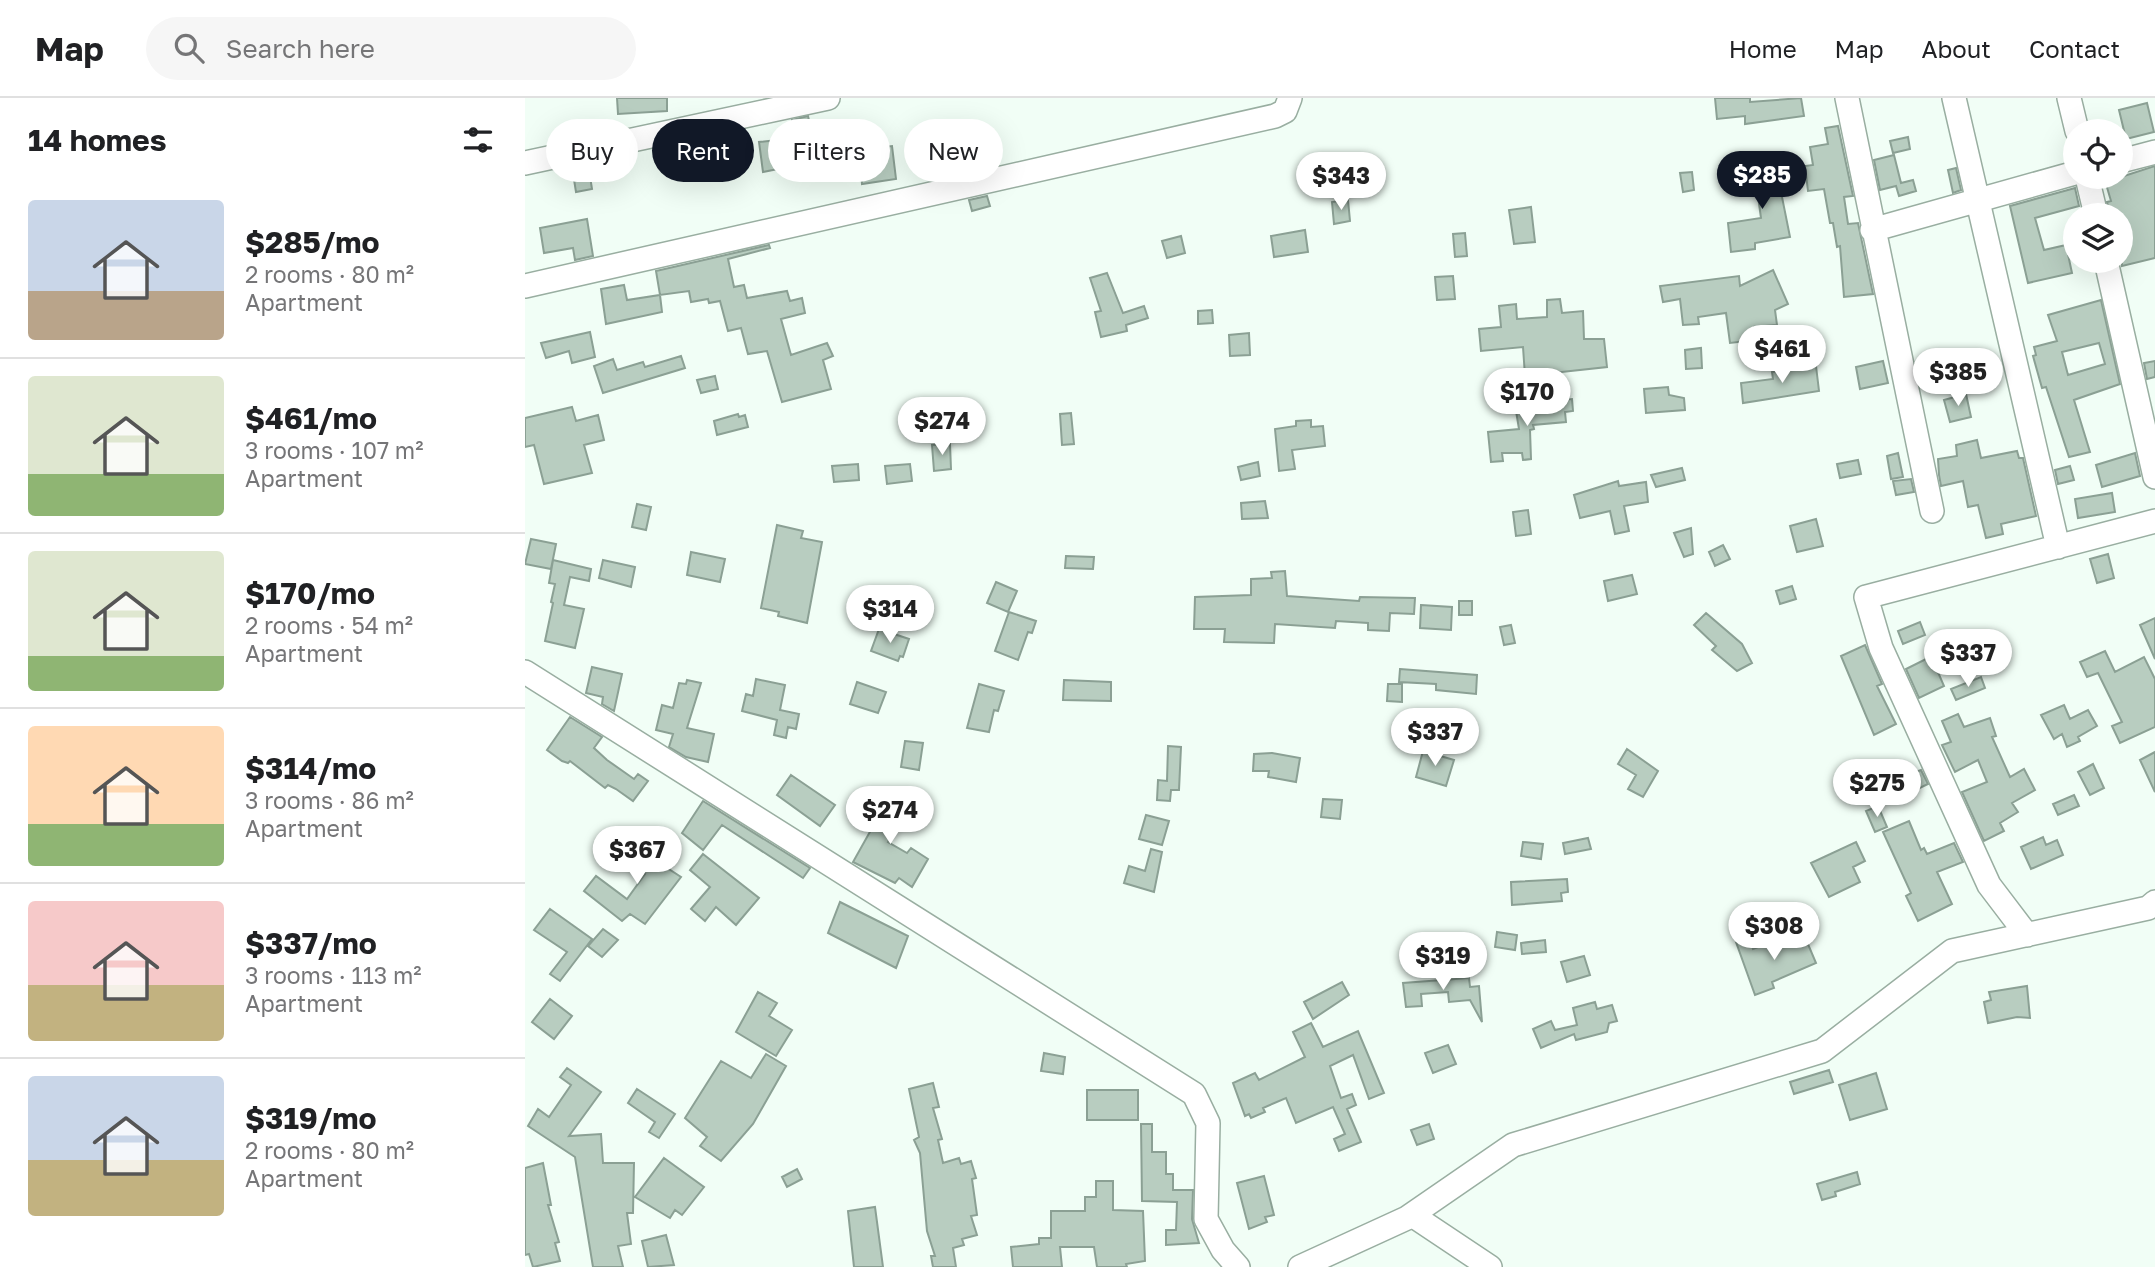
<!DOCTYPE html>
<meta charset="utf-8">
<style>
:root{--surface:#fff;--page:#f6f6f6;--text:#202124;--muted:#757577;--line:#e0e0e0;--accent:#111827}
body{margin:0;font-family:"Golos Text",sans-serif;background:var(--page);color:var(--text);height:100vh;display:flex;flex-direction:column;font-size:26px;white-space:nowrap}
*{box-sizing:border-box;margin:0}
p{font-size:23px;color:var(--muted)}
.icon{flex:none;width:38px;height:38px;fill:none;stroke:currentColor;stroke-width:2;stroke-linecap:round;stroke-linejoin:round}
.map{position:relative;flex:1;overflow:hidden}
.side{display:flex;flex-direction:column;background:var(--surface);width:525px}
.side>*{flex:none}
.guide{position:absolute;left:21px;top:21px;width:665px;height:63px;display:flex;gap:14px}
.tools{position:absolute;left:1538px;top:21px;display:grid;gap:14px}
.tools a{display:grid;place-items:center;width:70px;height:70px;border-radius:50%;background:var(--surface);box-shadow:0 7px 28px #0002;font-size:35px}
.price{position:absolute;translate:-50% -60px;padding:0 16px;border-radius:24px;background:#fff;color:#222;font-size:23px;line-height:46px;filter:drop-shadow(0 2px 4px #0008)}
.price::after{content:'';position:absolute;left:50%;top:42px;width:21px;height:16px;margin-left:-10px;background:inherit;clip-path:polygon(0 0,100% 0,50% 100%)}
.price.selected{background:var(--accent);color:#fff}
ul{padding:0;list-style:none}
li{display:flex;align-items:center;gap:21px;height:175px;padding:0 28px}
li+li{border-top:2px solid var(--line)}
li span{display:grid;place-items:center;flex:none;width:196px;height:140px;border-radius:7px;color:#555}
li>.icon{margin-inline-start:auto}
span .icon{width:84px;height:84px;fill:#fffc;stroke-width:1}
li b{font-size:30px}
h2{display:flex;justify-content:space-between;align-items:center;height:84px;padding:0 28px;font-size:30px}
.chip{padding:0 24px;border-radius:32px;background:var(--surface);box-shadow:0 7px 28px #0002;font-size:24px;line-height:63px}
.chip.selected{background:var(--accent);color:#fff}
header{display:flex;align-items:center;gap:42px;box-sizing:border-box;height:98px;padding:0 35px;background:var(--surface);border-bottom:2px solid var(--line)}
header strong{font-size:33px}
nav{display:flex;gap:38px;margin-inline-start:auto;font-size:24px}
.search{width:490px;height:63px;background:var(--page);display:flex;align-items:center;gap:18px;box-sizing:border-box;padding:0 24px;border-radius:38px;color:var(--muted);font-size:26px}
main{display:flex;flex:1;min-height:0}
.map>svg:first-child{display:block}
</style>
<header>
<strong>Map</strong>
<div class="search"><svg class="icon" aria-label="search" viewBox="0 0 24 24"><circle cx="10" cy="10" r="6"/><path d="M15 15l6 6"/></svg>Search here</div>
<nav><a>Home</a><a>Map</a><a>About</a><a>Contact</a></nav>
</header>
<main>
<section class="side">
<h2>14 homes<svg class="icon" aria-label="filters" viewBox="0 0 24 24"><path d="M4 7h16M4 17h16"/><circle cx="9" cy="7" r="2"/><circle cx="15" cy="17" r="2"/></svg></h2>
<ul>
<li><span style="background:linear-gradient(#c9d6e8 65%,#b9a48a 0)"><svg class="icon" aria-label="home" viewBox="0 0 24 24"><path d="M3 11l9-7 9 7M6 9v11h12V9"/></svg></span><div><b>$285/mo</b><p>2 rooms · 80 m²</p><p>Apartment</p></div></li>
<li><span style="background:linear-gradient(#dfe7d0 70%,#8fb573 0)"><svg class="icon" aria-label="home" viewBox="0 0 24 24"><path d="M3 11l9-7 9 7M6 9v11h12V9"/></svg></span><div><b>$461/mo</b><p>3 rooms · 107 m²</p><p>Apartment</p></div></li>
<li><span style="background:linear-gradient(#dfe7d0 75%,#8fb573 0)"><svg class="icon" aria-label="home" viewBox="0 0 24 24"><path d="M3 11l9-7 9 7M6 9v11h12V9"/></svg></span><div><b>$170/mo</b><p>2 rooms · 54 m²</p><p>Apartment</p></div></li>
<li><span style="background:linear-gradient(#ffd9b3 70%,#8fb573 0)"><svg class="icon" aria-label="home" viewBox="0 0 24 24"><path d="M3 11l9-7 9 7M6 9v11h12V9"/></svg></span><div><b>$314/mo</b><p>3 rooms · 86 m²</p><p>Apartment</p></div></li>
<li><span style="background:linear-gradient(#f6c9c9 60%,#c2b280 0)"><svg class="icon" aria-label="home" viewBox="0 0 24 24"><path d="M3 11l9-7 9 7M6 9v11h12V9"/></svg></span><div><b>$337/mo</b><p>3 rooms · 113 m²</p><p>Apartment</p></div></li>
<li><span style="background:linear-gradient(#c9d6e8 60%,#c2b280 0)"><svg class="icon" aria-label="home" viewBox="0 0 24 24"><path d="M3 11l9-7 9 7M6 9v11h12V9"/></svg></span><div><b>$319/mo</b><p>2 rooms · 80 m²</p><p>Apartment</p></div></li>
</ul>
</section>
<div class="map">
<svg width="1630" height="1169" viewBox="0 0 1630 1169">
<rect width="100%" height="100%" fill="#f1fef6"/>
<!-- building -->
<path fill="#b8cdc0" stroke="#8ba094" stroke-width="2" fill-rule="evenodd" d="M92 0H142V13L93 16Z
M1190 0H1225V4L1276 0 1279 18 1220 26V18L1192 21Z
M1622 5 1629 34 1601 41 1594 12Z
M283 18 285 27 313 23 317 55 278 59V66L238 74 234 44 270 40 267 22Z
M1313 28 1328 98 1319 99 1323 126 1333 125 1348 196 1319 199 1315 148 1312 149 1308 125H1305L1299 91 1283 93 1280 68 1288 67 1285 49 1303 46 1300 30Z
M1383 39 1385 51 1368 55 1365 43Z
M367 48 371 81 337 86 335 61 351 60 349 50Z
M1369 57 1376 85 1388 82 1391 93 1374 98 1371 88 1355 92 1349 62Z
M1249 59 1265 139 1230 145V151L1206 154 1203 125 1236 120 1228 62Z
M63 66 67 91 51 94 47 69Z
M1630 68V160L1597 168 1596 117H1585L1582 104 1586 103 1579 79H1596Z
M1431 70 1436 92 1428 95 1423 72Z
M1167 74 1169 92 1158 94 1155 75Z
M1550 90 1554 108 1510 120 1519 152 1541 147 1547 175 1503 185 1485 108Z
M462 98 465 108 447 113 444 102Z
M823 102 825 123 809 126 807 104Z
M1006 109 1010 144 989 146 984 112Z
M62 121 68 158 50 162 48 150 19 155 15 130Z
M780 132 783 154 749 159 746 138Z
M940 135 942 158 930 159 928 136Z
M656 138 660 155 642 160 637 143Z
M244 147 245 150 203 161 209 189 219 187 222 200 262 193 265 203 277 200 280 215 256 221 266 257 302 245 308 258 298 262 306 291 257 304 242 253 223 256 216 230 203 233 195 203 184 205 183 201 166 204 164 193 135 197 131 173Z
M1248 172 1263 206 1250 212 1252 227 1229 229 1230 242 1205 245 1201 215 1173 219 1174 226 1158 227 1155 201 1138 204 1135 188 1214 178 1215 188Z
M582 175 598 215 619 208 623 220 601 227 602 233 576 239 570 214 576 213 565 180Z
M928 178 930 201 912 202 910 179Z
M99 187 102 202 135 197 137 214 81 226 76 191Z
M1035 201 1037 215 1058 213 1059 241H1079L1082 269 1000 278 998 249 956 253 954 231 976 229 974 208 991 206 992 221 1022 219V202Z
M1576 202 1595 286 1549 302 1565 354 1544 359 1521 289 1517 290 1508 258 1511 257 1509 249 1532 243 1523 217ZM1574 245 1580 266 1543 277 1537 254Z
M687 212 688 225 673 226V213Z
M65 234 70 259 47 265 44 253 21 260 16 245Z
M724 235 725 257 705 258 704 237Z
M1176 250 1177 270 1161 271 1160 252Z
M156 258 160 270 78 295 69 268 88 261 92 272 118 264 120 269Z
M1358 263 1363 285 1335 291 1331 269Z
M1630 263V279L1622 281 1619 265Z
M1291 268 1294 293 1218 305 1216 285 1248 281 1247 274Z
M190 278 193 291 176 295 172 282Z
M1143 289 1144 297 1159 300 1160 312 1121 315 1119 291Z
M1441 296 1446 319 1425 324 1419 302Z
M1047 301 1048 313 1040 314 1041 324 1008 327 1009 331 1005 332 1006 361 998 362 997 355H977L978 363 966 364 963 334 994 331 990 307Z
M47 309 51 323 73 317 79 342 59 347 67 375 19 386 9 347 0 349V320Z
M546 315 549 346 537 347 535 316Z
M213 316 214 319 220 317 223 329 192 337 189 323Z
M786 322V329L798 328 800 348 767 352 770 371 754 373 750 331 771 328V323Z
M1452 342 1456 360 1492 353 1494 360H1498L1511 418 1476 426 1478 436 1461 440 1453 407 1443 409 1438 383 1416 388 1414 377 1413 361 1432 358 1431 347Z
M425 346 426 371 409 373 407 347Z
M1373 355 1378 379 1366 381 1362 358Z
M1610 355 1615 378 1577 389 1571 367Z
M1333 362 1336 376 1315 380 1312 366Z
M733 364 735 378 716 382 713 369Z
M333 366 334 382 309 384 307 368Z
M385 366 387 383 362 386 360 368Z
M1545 368 1549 382 1533 386 1530 372Z
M1157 370 1160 382 1131 389 1126 377Z
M1386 381 1389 394 1371 397 1368 383Z
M1093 383 1094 388 1121 384 1123 404 1099 408 1104 433 1090 436 1085 413 1055 420 1049 397Z
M1587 395 1590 414 1553 420 1550 401Z
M740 403 743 420 717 421 716 405Z
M112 406 126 409 121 432 107 429Z
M1003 412 1006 436 991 438 988 414Z
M1291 421 1298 448 1272 454 1265 428Z
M252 427 278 433 276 440 297 444 282 525 253 518 254 514 236 510Z
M1166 430 1168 456 1159 459 1149 435Z
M6 441 31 446 26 471 0 466Z
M1198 447 1205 461 1190 468 1184 454Z
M166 454 200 461 195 484 162 477Z
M1583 456 1589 480 1572 485 1565 461Z
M541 458 569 459 568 471 540 470Z
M28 462 66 471 64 483 45 479 39 507 59 511 50 550 20 543 28 505 26 504 30 486 24 485Z
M78 462 110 469 106 489 74 480Z
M760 473 762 498 834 503 835 499 890 500 889 516 865 515 864 533 843 532V525L811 523 810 530 750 526 749 545 699 544 700 531H669L670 499 726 497V481L747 480 746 474Z
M1107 477 1112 496 1083 503 1079 483Z
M471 484 492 493 483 514 462 505Z
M1267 488 1271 501 1255 506 1251 493Z
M366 496 393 502 389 521 359 516Z
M934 503H947V517H934Z
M896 507 927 509 926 532 895 530Z
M484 514 511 523 507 535 503 534 493 562 470 553Z
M1181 515 1217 546 1227 565 1212 573 1187 552 1191 548 1169 527Z
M1630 520V561L1615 527Z
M1395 524 1400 537 1378 546 1373 533Z
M986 527 990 545 979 547 975 529Z
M354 531 384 541 378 559 375 558 373 563 346 553Z
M1437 543 1444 556 1412 572 1419 588 1394 600 1381 571Z
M1340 547 1357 586 1352 588 1371 626 1349 637 1316 558Z
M1580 553 1590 574 1619 559 1630 581V629L1595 645 1587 628 1597 624 1573 575 1562 579 1555 564Z
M67 569 97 576 89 613 77 606 78 599 61 595Z
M875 571 952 577 951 596 911 592V586L874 584Z
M1456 579 1460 590 1431 602 1426 591Z
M231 581 260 587 255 612 274 616 271 631 263 629 261 640 249 637 252 622 217 613 221 596 228 598Z
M162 582 176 585 162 630 189 636 183 664 161 659 144 649 148 636 131 632 137 607 148 610 154 585 161 586Z
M539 582 586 584V603L538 602Z
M332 584 361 594 353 615 325 606Z
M454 586 479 593 473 613 469 612 464 634 442 630Z
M863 586H877V604L862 603Z
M1539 607 1545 621 1563 612 1572 628 1553 639 1555 643 1542 649 1537 636 1529 641 1516 617Z
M1433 616 1439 629 1465 620 1471 638 1467 639 1485 679 1499 671 1510 692 1487 705 1493 714 1475 725 1479 733 1459 743 1437 694 1462 684 1453 662 1430 674 1417 647 1426 644 1417 623Z
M45 619 77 639 69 650 82 662 109 681 113 676 123 683 108 703 91 691 83 687 80 690 45 663 43 665 37 663 22 652Z
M380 643 398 645 394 672 376 669Z
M643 648 656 649 654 692H646L645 703 632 702 633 682 642 683Z
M1102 651 1133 673 1118 699 1103 691 1111 677 1093 666Z
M898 653 929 662 921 688 891 679Z
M1630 654V694L1615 662Z
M747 655 775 660 771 684 743 679 744 673H728L729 656Z
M1356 666 1368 690 1346 700 1335 676Z
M1568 666 1579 690 1565 697 1553 674Z
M1396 672 1403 686 1376 699 1368 682Z
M266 677 310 707 295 728 252 697Z
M369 691 386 701 363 744 382 755 386 750 403 761 387 789 374 780 370 785 328 764Z
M1549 697 1554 708 1533 717 1528 706Z
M798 701 817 702 815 721 796 719Z
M178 703 285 770 278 780 197 727 178 752 157 735Z
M1353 708 1362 729 1350 734 1341 713Z
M621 717 644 723 637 747 614 741Z
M1384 723 1396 752 1399 750 1402 756 1429 745 1438 764 1412 774 1427 806 1393 823 1381 798 1386 795 1358 734Z
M1518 739 1521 747 1532 742 1538 757 1506 771 1496 749Z
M111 740 134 757 130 762 156 779 120 826 105 816 97 823 59 793 71 778 102 801 120 776 97 759Z
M1063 740 1066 751 1040 756 1038 745Z
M998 744 1018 746 1016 761 996 758Z
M1331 744 1340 763 1328 769 1335 784 1304 799 1286 765Z
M626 751 637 754 629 794 599 785 604 768 620 773Z
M178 756 234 800 211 827 191 809 180 823 166 811 185 789 165 772Z
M1042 781 1043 794 1036 795 1037 803 987 807 986 784Z
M315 804 383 838 371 870 303 835Z
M25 811 67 841 35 883 25 876 42 854 9 832Z
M78 831 93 842 77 859 63 848Z
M972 834 992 837 990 852 970 849Z
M1224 839 1228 851 1244 845 1245 849 1256 845 1257 848 1280 839 1291 865 1247 884 1249 890 1230 897 1211 844Z
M1020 842 1021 854 997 856 996 845Z
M1059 858 1065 877 1042 884 1036 864Z
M944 880 945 889 954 888 957 924 945 902 924 904 923 894 896 896 897 908 881 909 878 885Z
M817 884 824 897 788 921 779 904Z
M1502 888 1505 920 1492 919 1463 925 1459 904 1466 902 1464 894Z
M233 894 252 905 244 918 267 932 251 958 211 934Z
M25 901 47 918 29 941 7 924Z
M1070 904 1072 911 1087 907 1092 923 1084 925 1082 934 1051 942 1049 936 1016 950 1008 931 1026 923 1030 932 1052 927 1048 910Z
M786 925 798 949 833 933 859 995 844 1001 828 957 805 968 816 1000 827 996 831 1007 822 1011 836 1044 814 1053 809 1041 820 1036 808 1009 771 1025 761 1000 738 1010 740 1014 726 1020 724 1016 720 1018 708 985 730 975 734 982 780 959 768 934Z
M923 947 931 966 908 975 900 955Z
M519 955 540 959 538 976 516 973Z
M241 956 261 968 228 1026 196 1063 175 1048 182 1039 160 1020 196 963 226 980Z
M42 970 76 994 44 1038 76 1036 78 1065H109L108 1115H102L106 1146 93 1148 98 1169H68L50 1059 3 1028 13 1011 24 1019 46 987 35 979Z
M1304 972 1308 984 1269 996 1265 984Z
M1351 975 1362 1011 1325 1022 1314 987Z
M408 985 414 1009 408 1010 417 1041 413 1042 418 1065 434 1060 436 1066 446 1063 451 1080 447 1081 452 1117 446 1118 452 1137 437 1141 439 1147 428 1150 431 1169H408L406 1158H410L402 1133 395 1055 389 1042 394 1039 384 991Z
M112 991 150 1016 134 1040 124 1034 130 1024 103 1005Z
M562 992H613V1022H562Z
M616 1026H627V1054H641V1076H648V1092H668L667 1121 674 1145 641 1147V1132H651L652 1104 617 1103Z
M904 1026 909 1041 892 1047 886 1032Z
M139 1060 179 1089 157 1117 150 1112 145 1120 110 1099Z
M18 1065 26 1107H23L34 1144 30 1145 35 1163 8 1169 4 1156 0 1157V1070Z
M272 1071 277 1081 262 1089 257 1079Z
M1332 1074 1335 1086 1310 1094 1311 1098 1297 1102 1292 1086Z
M739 1078 749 1117 740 1119 742 1124 724 1131 712 1085Z
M571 1083H588V1112L618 1113 620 1163 601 1166 602 1169H572L569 1149H535L537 1169H488L486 1149 514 1146V1140H526V1113H560V1099H571Z
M350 1109 358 1169H329L323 1113Z
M141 1137 149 1167 123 1169 117 1143Z"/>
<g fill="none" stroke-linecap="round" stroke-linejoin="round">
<!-- minor casing -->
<g stroke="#99aea1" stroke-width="26">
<path id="minor" d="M1322 0 1407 413
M1429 0 1533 449
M1544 0 1552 33
M1596 63 1630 54
M0 65 303 0
M1562 79 1571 117
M1347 132 1550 75
M1581 163 1630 379
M0 188 750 18 760 13 765 0
M0 574 669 996 683 1025 681 1121 698 1152 713 1169
M1502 837 1464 787 1356 550 1341 499 1630 423
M887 1117 965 1169
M775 1169 882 1120 988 1047 1297 953 1427 853 1623 810 1630 804"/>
</g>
<!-- minor -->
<use href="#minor" stroke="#fff" stroke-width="23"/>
</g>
</svg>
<div class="tools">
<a><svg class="icon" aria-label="locate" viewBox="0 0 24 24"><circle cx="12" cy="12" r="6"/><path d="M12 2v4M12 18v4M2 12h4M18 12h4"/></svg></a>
<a><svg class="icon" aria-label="layers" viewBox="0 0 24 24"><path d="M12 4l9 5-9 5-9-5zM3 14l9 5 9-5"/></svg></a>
</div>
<b class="price selected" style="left:1237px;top:113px">$285</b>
<b class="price" style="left:816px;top:114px">$343</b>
<b class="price" style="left:1257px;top:287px">$461</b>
<b class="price" style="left:1433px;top:310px">$385</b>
<b class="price" style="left:1002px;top:330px">$170</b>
<b class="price" style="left:417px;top:359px">$274</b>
<b class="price" style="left:365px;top:547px">$314</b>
<b class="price" style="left:1443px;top:591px">$337</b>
<b class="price" style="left:910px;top:670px">$337</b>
<b class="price" style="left:1352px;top:721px">$275</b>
<b class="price" style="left:365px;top:748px">$274</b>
<b class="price" style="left:112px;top:788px">$367</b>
<b class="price" style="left:1249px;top:864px">$308</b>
<b class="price" style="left:918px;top:894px">$319</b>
<div class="guide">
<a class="chip">Buy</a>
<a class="chip selected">Rent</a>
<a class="chip">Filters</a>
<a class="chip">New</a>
</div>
</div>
</main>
